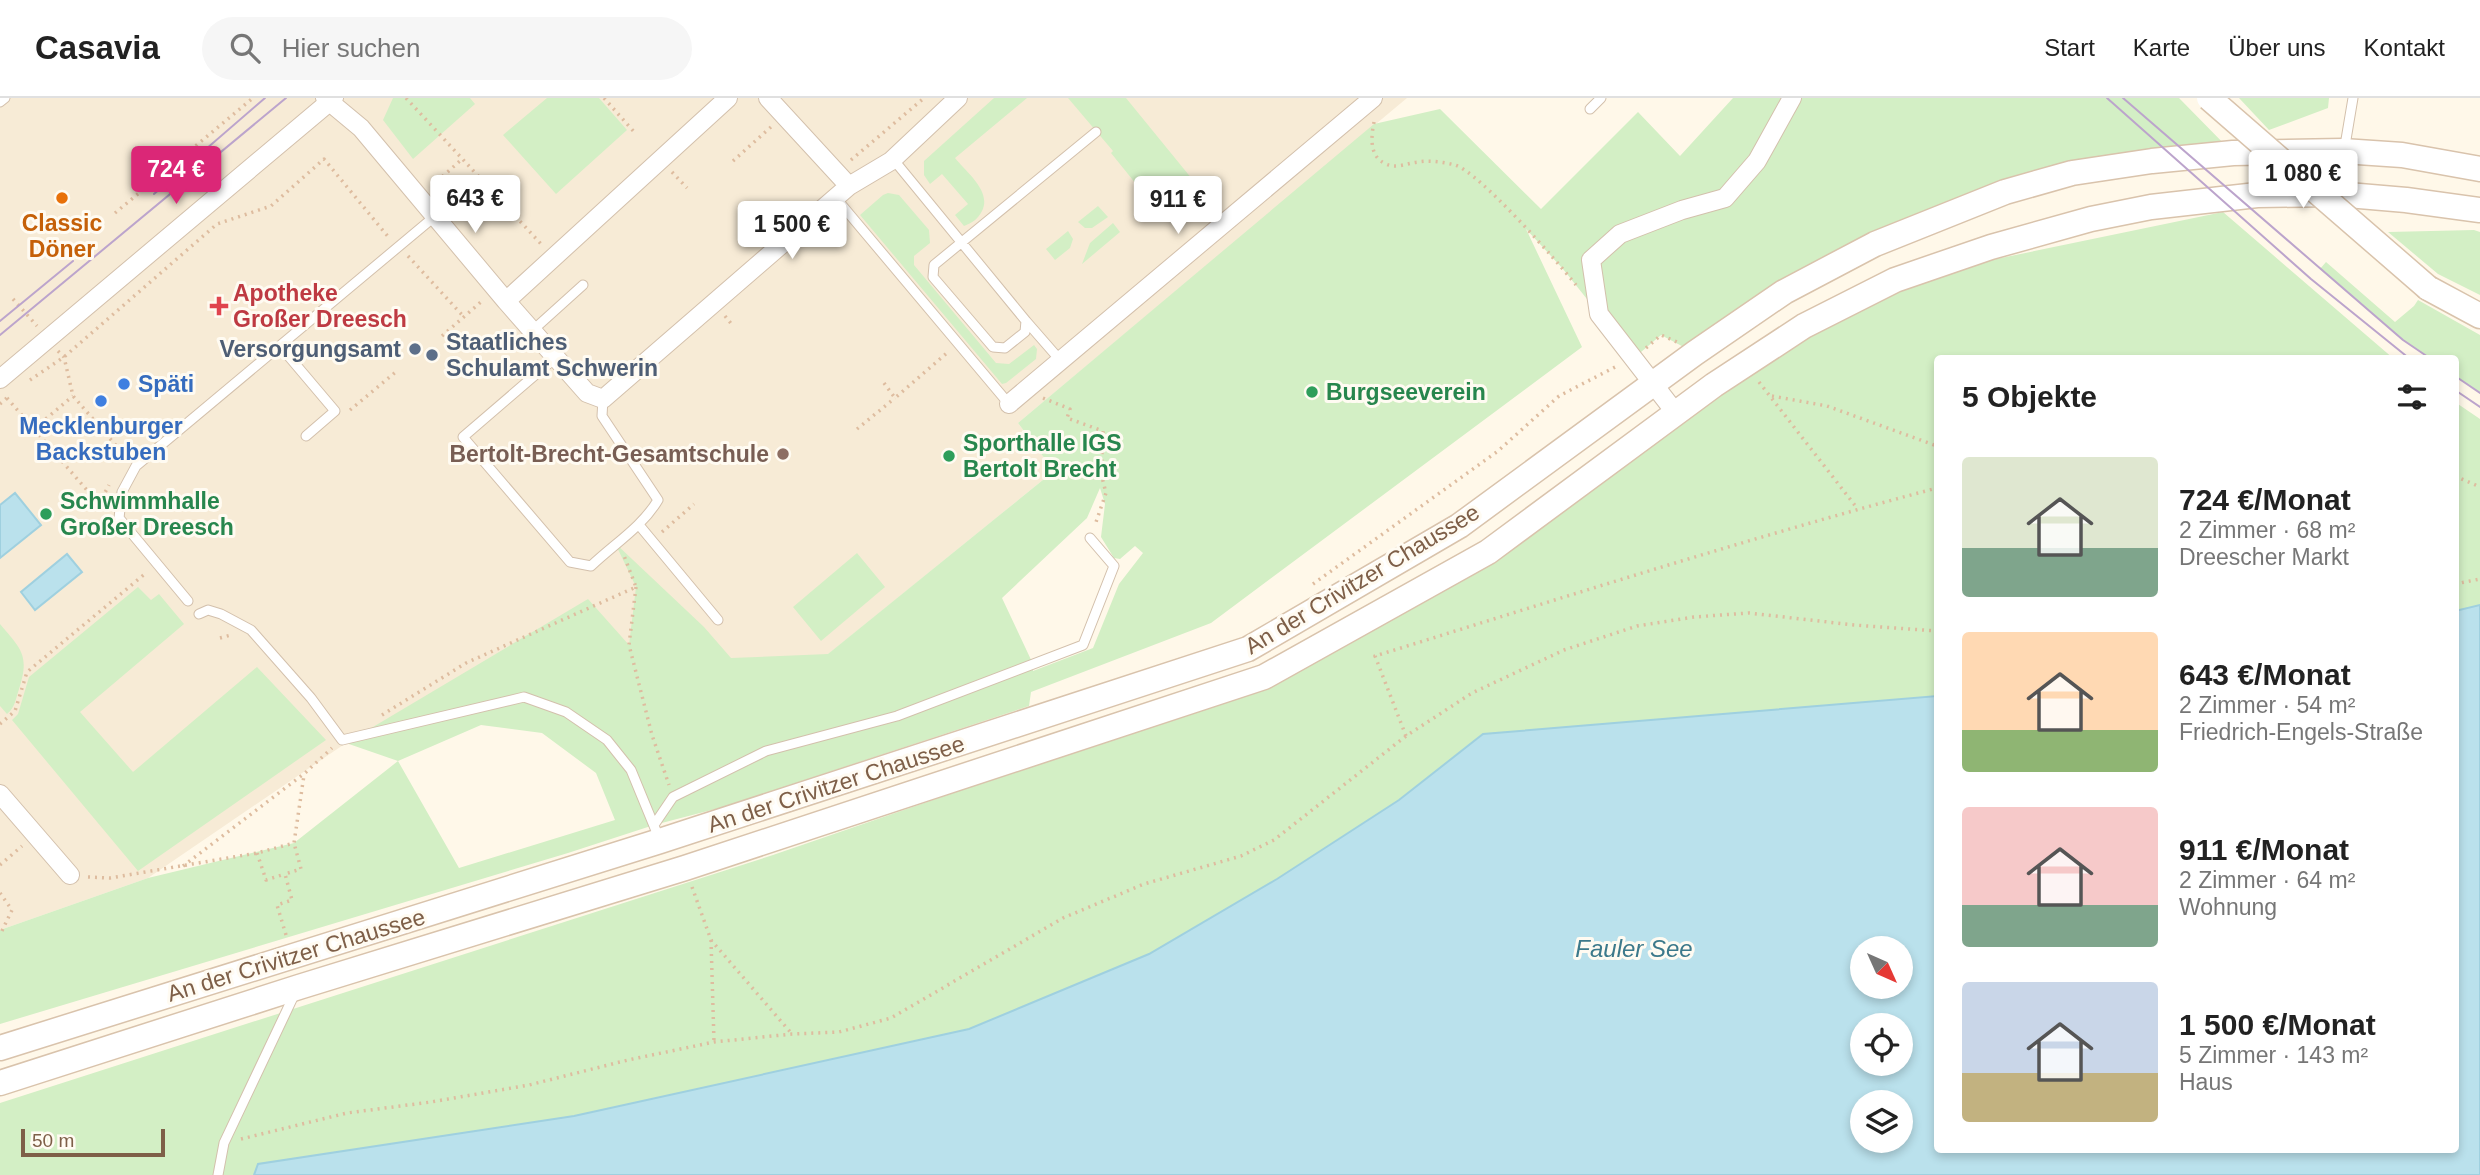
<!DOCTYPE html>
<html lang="de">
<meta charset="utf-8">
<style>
:root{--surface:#fff;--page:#f6f6f6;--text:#222;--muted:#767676;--line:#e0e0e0;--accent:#db2777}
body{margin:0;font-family:Arial,sans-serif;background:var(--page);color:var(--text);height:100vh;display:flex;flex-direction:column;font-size:26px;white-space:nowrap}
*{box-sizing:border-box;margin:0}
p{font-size:23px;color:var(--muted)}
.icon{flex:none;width:38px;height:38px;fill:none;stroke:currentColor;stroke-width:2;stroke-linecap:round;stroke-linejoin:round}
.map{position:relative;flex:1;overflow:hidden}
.sheet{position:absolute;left:1934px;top:257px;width:525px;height:798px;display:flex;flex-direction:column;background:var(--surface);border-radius:7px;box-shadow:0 4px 10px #0003}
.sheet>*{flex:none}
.needle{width:46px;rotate:135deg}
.tools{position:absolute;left:1850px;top:838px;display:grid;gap:14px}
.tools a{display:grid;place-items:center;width:63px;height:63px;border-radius:50%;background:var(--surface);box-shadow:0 4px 10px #0003;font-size:35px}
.scale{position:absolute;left:21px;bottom:18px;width:144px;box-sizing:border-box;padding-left:7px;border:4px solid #7e5f48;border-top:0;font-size:19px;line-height:24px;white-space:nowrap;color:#7e5f48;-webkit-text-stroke:5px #fffbf2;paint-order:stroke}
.price{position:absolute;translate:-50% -60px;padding:0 16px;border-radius:7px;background:#fff;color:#222;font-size:23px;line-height:46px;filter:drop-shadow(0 2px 4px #0008)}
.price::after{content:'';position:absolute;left:50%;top:42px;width:21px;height:16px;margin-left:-10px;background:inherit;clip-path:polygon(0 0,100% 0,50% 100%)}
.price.selected{background:var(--accent);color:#fff}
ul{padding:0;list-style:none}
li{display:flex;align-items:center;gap:21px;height:175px;padding:0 28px}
li span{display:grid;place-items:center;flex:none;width:196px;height:140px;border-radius:7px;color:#555}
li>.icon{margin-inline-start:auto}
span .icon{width:84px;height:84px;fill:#fffc;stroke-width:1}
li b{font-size:30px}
h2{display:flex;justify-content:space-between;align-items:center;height:84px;padding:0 28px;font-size:30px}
header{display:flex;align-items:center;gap:42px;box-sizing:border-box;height:98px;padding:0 35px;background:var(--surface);border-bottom:2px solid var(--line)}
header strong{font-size:33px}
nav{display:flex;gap:38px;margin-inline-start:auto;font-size:24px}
.search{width:490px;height:63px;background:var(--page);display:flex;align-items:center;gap:18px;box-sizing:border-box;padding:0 24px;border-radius:38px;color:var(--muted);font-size:26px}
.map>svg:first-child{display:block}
</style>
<header>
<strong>Casavia</strong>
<div class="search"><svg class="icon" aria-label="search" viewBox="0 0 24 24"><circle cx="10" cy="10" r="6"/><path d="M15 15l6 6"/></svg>Hier suchen</div>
<nav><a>Start</a><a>Karte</a><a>Über uns</a><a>Kontakt</a></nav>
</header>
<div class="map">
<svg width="2480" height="1077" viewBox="0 0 2480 1077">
<rect width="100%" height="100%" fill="#fff8e9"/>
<!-- residential -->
<path fill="#f7ebd6" d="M0 0H1407L1018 325 1054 373 709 653 629 547 346 645 148 780 0 832Z"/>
<!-- green -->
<path fill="#d3efc5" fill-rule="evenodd" d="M393 0H470L475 6 413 61 383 22Z
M547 0H599L627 32 556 96 503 37Z
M994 0H1027L955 60C966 74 992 93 982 113 978 121 972 125 964 128L955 117 968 106 942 76 930 86 924 77V63Z
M1068 0H1126L1210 103 1181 125 1161 101 1153 107 1111 55 1113 53Z
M1733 0H2179L2233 55 2072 75 1875 146 1695 255 1661 237 1634 260 1563 171 1526 131 1582 249 1211 525 1031 594 1029 608 723 709 654 727 568 755 0 926V832L148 780 294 745 398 663 346 645 588 501 629 547 636 489 615 445 704 529 731 560 828 556 1054 373 1018 325 1374 26 1440 11 1541 111 1638 14 1680 58ZM1100 390 1105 406 1101 439 1114 460 1120 461 1135 448 1143 455 1119 486 1093 550 1033 573V566L1002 500 1087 420ZM481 627 542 635 596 675 615 722 459 770 398 663Z
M2239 0H2329L2328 10 2269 32Z
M888 95 899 97 929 132 930 145 914 158V167L996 265 1009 266 1034 247 1037 251 1036 261 1006 285 1002 286 860 117 883 97Z
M1098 108 1108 119 1092 130H1085L1078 124Z
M2223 114 2394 261H1937V598L1483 636 1399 702 1277 781 1149 856 969 931 574 1018 258 1066 254 1077H0V1005L773 757 1206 608 1488 454 1675 314 1895 182Z
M1113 125 1120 134 1082 166 1090 145Z
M2474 132 2480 134V197L2438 176 2388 134Z
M1068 133 1073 141 1070 150 1055 162 1046 151Z
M2326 164 2395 224 2414 208 2418 202 2480 237V295L2455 278V261H2431L2403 242 2320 171Z
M2455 304 2480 321V507L2455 513Z
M857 455 885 489 821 543 793 509Z
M138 489 151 502 159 496 184 526 80 614 133 674 257 569 326 642 138 773 12 622 18 616 29 579Z
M0 526C21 551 30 557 19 591 16 600 15 610 7 616L0 608Z"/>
<!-- water -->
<path fill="#bae1ec" stroke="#9fd0df" stroke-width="2" fill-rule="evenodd" d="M15 395 41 427 0 460V407Z
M67 456 82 474 35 512 21 494Z
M2480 507V1077H254L258 1066 574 1018 969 931 1149 856 1277 781 1399 702 1483 636 1937 598V1052H2455V513ZM1900 850V889H1862V850ZM1862 928H1900V966H1862ZM1862 1004H1900V1043H1862Z"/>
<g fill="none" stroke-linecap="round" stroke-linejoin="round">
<!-- lane casing -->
<g stroke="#d3c0ac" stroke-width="11">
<path id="lane" d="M0 4 5 0
M1590 11 1601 0
M893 61 1026 223 1025 234 1005 250 993 249 933 179 934 167 1096 34
M2337 95 2353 0
M835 99 1009 306
M1026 223 1060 262
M532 233 583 187
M280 248 335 313 306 338
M556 259 463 339 570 464 591 468C614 446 642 429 658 402L602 318 603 301
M639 427 718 522
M188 503 119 420 122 394 136 368 434 119
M199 516 208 512 221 516 251 532 311 600 342 642 524 599 566 614 607 642 631 672 659 740
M654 727 673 699 766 653 897 618 1083 547 1114 468 1090 440
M218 1077 224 1045 296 893"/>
</g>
<!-- street casing -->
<g stroke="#d3c0ac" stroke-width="20">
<path id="street" d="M325 0 361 30 506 203 587 295 603 301 849 88 891 63 958 0
M768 0 849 88
M506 203 728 0
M0 281 334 0
M1009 306 1373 0
M1675 314 1599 216 1591 162 1620 136 1682 112 1725 100 1757 63 1792 0
M0 696 70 777"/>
</g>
<!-- secondary casing -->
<g stroke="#d9c3ac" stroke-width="27">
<path id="secondary" d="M2428 190 2480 218
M0 950 660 743 1248 551 1459 428 1695 255 1784 194 1875 146 2005 94 2072 75 2152 63 2233 55 2343 53 2402 57 2480 71
M0 985 299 889 685 770 1264 579 1488 454 1714 287 1804 228 1895 182 1991 149 2091 121 2151 109 2257 97 2336 96 2406 102 2480 112"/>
</g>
<!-- path -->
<path stroke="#debc9f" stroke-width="3.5" stroke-dasharray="2 5" stroke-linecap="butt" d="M406 0 542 147
M604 0 635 35
M1374 24C1371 39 1369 59 1386 66 1397 71 1407 65 1418 64 1430 62 1443 64 1455 67 1479 74 1557 163 1576 187
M851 62 924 0
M733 63 772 28
M672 74 687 90
M432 88 462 61
M115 115 253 0
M408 158 464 219
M13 201 37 228
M725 218 733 228
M442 238 482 203
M1646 250 1661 237 1677 244
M58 253 64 259 73 298 126 359
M30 282 64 259 217 126 271 108 324 61 390 141
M1759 284 1857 410
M884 285 895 300 948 254
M1772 298 1827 308 1937 348
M7 300 99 406 109 387
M1043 300 1070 311 1067 320 1103 333 1101 375 1106 395 1095 427
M0 306 8 299
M350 312 397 273
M35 330 73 298
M857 331 895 300
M2455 378 2480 389
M662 434 694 406
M1313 486 1498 353 1559 298 1619 267
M2455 486 2480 481
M636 489 629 547 652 637 669 687
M220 540 231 537
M382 617 466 565 636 489 623 455
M0 626 15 613 27 574 146 475
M1406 638 1375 558C1562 500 1748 440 1937 390
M257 755 266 782 285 776
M0 767 22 748
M183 768 305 675 332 650
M88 779 110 780 257 755 294 745 304 677
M692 789 711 842 792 936
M0 795 12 812 0 837
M286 837 277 807 292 802 285 776 301 771 294 745
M711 842 714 944
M241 1041 347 1015 431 1004 529 987 628 962 714 944 792 936 839 934 891 920 1063 820 1144 786 1241 758 1274 742 1406 638 1472 595 1564 552 1637 528 1694 519 1749 515 1854 527 1937 533"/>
<!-- lane -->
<use href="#lane" stroke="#fff" stroke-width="9"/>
<!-- street -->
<use href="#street" stroke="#fff" stroke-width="18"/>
<!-- secondary -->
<use href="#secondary" stroke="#fff" stroke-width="24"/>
<!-- tram -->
<path stroke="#bca4cc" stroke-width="2" d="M2107 0 2311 181 2410 261
M2123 0 2403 242 2431 261
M154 96 265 0
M0 223 73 163
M0 237 286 0
M2455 278 2480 295
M2455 292 2480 309"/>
<!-- secondary-bridge casing -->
<g stroke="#d9c3ac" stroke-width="27" stroke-linecap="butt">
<path id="secondary-bridge" d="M2209 0 2428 190"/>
</g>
<!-- secondary-bridge -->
<use href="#secondary-bridge" stroke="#fff" stroke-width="24"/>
</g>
<!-- markers -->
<circle fill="#e8710a" stroke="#fffbf2" stroke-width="2.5" cx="62" cy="100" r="7"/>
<path fill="#e0444e" stroke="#fffbf2" stroke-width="2.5" d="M215.5 197.5h7v7h7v7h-7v7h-7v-7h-7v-7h7z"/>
<g fill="#5c6f8a" stroke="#fffbf2" stroke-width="2.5">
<circle cx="415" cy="251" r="7"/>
<circle cx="432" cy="257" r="7"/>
</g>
<g fill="#3f7fe0" stroke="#fffbf2" stroke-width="2.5">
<circle cx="124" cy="286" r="7"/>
<circle cx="101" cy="303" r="7"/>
</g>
<g fill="#2e9e5b" stroke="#fffbf2" stroke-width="2.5">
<circle cx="1312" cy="294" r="7"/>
<circle cx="949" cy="358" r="7"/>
<circle cx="46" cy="416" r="7"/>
</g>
<circle fill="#8d6e63" stroke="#fffbf2" stroke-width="2.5" cx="783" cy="356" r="7"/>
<g text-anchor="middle" stroke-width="6" stroke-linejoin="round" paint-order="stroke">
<!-- food labels -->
<g font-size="23" font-weight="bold" fill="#c56008" stroke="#fffbf2">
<text x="62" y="133">Classic<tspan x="62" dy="26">Döner</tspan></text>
</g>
<!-- health labels -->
<g font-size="23" font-weight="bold" fill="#be3a42" stroke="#fffbf2" text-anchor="start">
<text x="233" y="203">Apotheke<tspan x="233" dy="26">Großer Dreesch</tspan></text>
</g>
<!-- service labels -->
<g font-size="23" font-weight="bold" fill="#4e5e75" stroke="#fffbf2" text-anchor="start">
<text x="446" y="252">Staatliches<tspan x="446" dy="26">Schulamt Schwerin</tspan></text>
<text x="401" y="259" text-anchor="end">Versorgungsamt</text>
</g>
<!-- shop labels -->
<g font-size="23" font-weight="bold" fill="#366cbe" stroke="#fffbf2" text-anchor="start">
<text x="138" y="294">Späti</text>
<text x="101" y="336" text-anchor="middle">Mecklenburger<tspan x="101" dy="26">Backstuben</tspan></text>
</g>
<!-- leisure labels -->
<g font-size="23" font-weight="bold" fill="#27864d" stroke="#fffbf2" text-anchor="start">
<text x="1326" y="302">Burgseeverein</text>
<text x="963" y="353">Sporthalle IGS<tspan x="963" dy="26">Bertolt Brecht</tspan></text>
<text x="60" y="411">Schwimmhalle<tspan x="60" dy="26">Großer Dreesch</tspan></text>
</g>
<!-- education labels -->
<g font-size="23" font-weight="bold" fill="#785e54" stroke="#fffbf2" text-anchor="end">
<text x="769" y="364">Bertolt-Brecht-Gesamtschule</text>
</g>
<!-- street labels -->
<g font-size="23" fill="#7e5f48" stroke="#fffbf2">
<text transform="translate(1362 481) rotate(-31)" y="8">An der Crivitzer Chaussee</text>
<text transform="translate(836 686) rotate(-18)" y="8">An der Crivitzer Chaussee</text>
<text transform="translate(296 857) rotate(-17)" y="8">An der Crivitzer Chaussee</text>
</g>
<!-- water labels -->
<g font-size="24" font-style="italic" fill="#3c798b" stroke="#fffbf2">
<text x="1634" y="859">Fauler See</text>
</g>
</g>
</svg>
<div class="tools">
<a><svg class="needle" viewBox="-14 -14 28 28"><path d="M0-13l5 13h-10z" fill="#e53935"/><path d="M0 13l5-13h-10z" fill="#767676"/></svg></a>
<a><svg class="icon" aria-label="locate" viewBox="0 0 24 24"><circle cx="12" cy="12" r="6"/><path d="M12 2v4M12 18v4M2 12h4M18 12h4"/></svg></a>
<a><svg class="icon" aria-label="layers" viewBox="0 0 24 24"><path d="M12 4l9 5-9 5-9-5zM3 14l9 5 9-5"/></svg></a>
</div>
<div class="scale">50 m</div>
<b class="price selected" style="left:176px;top:108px">724 €</b>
<b class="price" style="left:2303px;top:112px">1 080 €</b>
<b class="price" style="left:475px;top:137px">643 €</b>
<b class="price" style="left:1178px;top:138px">911 €</b>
<b class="price" style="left:792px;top:163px">1 500 €</b>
<section class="sheet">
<h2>5 Objekte<svg class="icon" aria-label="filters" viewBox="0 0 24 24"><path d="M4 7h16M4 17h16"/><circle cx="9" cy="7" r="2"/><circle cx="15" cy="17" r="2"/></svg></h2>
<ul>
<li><span style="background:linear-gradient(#dfe7d0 65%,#7fa58c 0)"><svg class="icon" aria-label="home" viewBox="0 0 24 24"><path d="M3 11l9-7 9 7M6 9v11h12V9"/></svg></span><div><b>724 €/Monat</b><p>2 Zimmer · 68 m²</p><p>Dreescher Markt</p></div></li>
<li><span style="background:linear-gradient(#ffd9b3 70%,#8fb573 0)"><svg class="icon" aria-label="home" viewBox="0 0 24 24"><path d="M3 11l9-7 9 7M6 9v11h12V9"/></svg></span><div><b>643 €/Monat</b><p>2 Zimmer · 54 m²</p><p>Friedrich-Engels-Straße</p></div></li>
<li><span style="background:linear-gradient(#f6c9c9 70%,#7fa58c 0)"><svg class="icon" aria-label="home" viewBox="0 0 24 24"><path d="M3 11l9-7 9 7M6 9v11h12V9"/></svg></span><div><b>911 €/Monat</b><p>2 Zimmer · 64 m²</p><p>Wohnung</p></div></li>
<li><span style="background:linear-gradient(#c9d6e8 65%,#c2b280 0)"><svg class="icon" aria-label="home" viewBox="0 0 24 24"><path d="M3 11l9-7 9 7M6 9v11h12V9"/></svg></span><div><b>1 500 €/Monat</b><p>5 Zimmer · 143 m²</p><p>Haus</p></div></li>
</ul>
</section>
</div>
